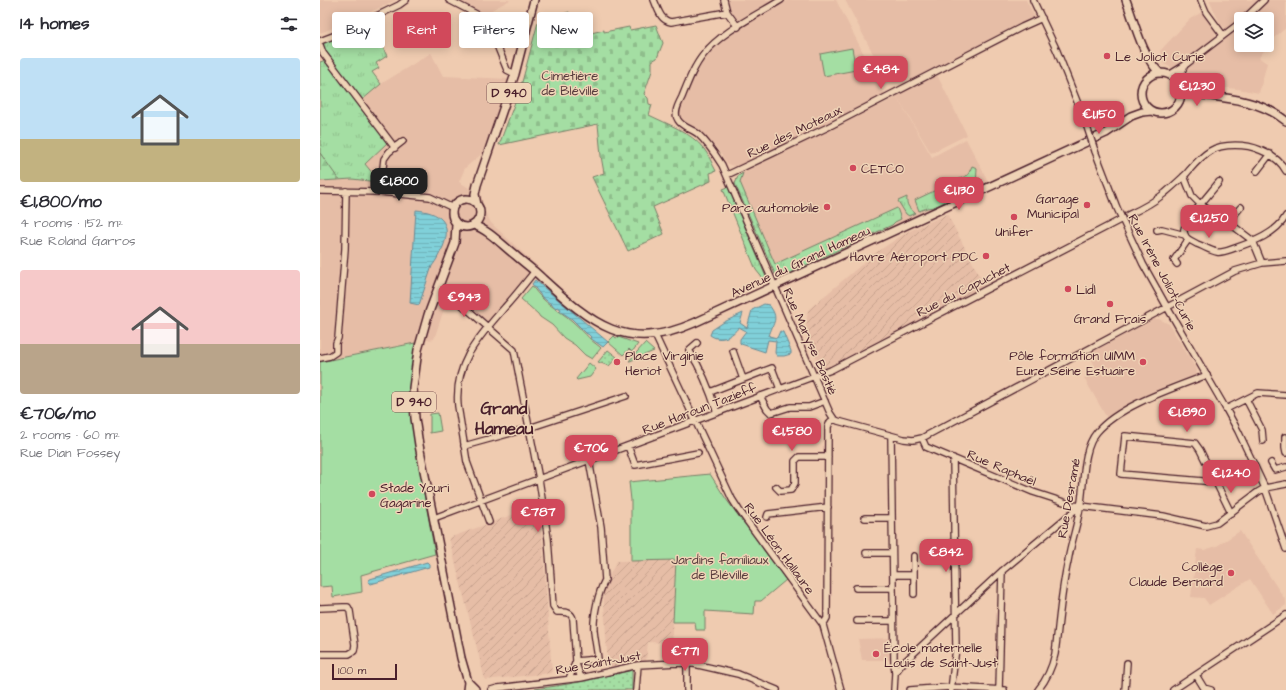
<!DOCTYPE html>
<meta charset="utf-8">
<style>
:root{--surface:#fff;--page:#f7f7f7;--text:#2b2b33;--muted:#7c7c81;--accent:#d1495b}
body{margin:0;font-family:"Architects Daughter",sans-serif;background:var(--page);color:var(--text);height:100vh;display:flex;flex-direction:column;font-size:15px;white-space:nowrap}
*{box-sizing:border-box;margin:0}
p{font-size:13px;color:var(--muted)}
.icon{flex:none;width:22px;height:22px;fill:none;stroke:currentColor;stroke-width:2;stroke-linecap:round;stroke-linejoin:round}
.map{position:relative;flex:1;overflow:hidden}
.side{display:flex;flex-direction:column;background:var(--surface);width:320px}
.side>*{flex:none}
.hud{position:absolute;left:12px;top:12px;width:380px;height:36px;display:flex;gap:8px}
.fabs{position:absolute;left:914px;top:12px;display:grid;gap:8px}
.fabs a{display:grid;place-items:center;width:40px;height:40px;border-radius:4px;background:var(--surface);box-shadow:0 2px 10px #0003;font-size:20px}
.scale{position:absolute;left:12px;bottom:10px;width:65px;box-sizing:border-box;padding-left:4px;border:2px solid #4a1f2b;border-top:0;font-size:11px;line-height:14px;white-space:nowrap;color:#4a1f2b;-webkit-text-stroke:3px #efd3b6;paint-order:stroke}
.price{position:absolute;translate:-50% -34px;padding:0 9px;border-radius:8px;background:var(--accent);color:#fff;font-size:13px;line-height:26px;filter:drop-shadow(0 1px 2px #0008)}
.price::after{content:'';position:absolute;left:50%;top:24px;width:12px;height:9px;margin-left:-6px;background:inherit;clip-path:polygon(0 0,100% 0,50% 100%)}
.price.current{background:#222;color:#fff}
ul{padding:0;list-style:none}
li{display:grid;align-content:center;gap:8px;height:212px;padding:0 20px}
li span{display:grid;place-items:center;height:124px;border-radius:4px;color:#555}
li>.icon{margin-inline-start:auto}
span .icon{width:72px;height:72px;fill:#fffc;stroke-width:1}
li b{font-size:17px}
h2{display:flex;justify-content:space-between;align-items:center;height:48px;padding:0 20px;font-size:17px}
.chip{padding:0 14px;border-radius:4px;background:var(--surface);box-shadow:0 2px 10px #0003;font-size:14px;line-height:36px}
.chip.current{background:var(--accent);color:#fff}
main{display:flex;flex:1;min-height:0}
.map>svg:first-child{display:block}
</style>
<main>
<section class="side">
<h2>14 homes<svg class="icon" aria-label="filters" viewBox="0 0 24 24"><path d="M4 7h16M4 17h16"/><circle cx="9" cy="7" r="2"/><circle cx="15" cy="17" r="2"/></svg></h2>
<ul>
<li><span style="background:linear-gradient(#bfe0f5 65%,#c2b280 0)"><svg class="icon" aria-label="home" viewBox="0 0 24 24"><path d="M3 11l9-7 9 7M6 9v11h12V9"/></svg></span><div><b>€1,800/mo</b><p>4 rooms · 152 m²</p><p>Rue Roland Garros</p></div></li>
<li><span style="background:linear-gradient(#f6c9c9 60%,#b9a48a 0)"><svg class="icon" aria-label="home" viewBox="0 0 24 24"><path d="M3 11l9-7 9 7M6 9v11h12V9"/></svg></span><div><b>€706/mo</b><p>2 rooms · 60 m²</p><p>Rue Dian Fossey</p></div></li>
</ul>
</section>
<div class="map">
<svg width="966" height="690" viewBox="0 0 966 690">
<defs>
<pattern id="industrial-furrows" width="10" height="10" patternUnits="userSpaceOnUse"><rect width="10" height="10" fill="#e6bda6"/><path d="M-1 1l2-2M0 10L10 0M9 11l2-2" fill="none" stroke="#c7a28f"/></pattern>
<pattern id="grass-tufts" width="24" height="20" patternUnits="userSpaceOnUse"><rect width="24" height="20" fill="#a4dea3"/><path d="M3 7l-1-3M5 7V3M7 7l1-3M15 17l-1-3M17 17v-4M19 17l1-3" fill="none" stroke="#8fbe8c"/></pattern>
<pattern id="forest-firs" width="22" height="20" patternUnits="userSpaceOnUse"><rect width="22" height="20" fill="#a4dea3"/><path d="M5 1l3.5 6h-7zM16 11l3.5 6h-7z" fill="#8fbe8c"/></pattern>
<pattern id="cemetery-stones" width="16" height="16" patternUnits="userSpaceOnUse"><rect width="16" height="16" fill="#a4dea3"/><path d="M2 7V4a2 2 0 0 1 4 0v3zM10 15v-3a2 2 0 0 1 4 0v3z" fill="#8fbe8c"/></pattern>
<pattern id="park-dots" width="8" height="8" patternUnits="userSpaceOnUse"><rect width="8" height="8" fill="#a4dea3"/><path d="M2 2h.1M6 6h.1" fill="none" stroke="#8fbe8c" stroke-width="1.8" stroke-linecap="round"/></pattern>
<pattern id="water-rules" width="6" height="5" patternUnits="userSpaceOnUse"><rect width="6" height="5" fill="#80d0d9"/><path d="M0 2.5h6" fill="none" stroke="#70b2ba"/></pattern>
</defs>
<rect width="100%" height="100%" fill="#efcbb0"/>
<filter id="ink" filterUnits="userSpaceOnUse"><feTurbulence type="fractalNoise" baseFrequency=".025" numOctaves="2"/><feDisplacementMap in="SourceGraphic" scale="8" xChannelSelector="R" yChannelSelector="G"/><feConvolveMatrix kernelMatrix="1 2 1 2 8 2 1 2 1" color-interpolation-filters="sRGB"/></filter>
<g filter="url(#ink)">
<!-- built -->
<path fill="#e6bda6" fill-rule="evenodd" d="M0 0H76L31 21 0 33Z
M125 0H190L157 18Z
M407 0H455L422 20 416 19 409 9Z
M468 0H516L565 95 507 125 505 124 503 125 502 128 496 131 494 129 487 133V135L419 167 413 166 408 164 395 146 385 136 362 119 360 114V108L378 69 391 51 405 39 428 23Z
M525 0H706L716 19 617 75 647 135 611 153 573 90 590 81 580 61 561 69Z
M889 0H966V28L951 40 939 58 947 63 939 93 918 89 874 85 867 71 868 66 860 63 856 66 852 68 844 64 840 51 870 19 882 12 896 30 895 36 900 42 911 35 900 23ZM921 19H947V45H921Z
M111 53 123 76 189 79 164 152 145 168 139 182 161 195 164 209 171 223 219 268 168 327 129 299 122 315 114 339 0 362V181L32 179 58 182V180L45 164 42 100 61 84Z
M577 97 612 157 646 139 668 181 614 207 460 276 454 275 414 182 418 175Z
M834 319H839L849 324 877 370 876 375 852 383 812 402 787 418 764 378 777 370 769 354Z
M920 531 966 601V605L953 614 930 579 889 605 884 598 871 597 877 549 884 550 897 546Z
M571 638V660H542L538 639Z"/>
<!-- industrial -->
<path fill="url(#industrial-furrows)" d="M627 214 665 286 507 367H502L498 364 486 326 488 310 554 254 587 232Z
M216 506 222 534 232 673 165 680 129 538Z
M356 560 352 643 328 642 326 661 307 663 288 668 283 587 297 561Z"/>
<!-- grass -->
<path fill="url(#grass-tufts)" stroke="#777e67" d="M43 25 49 37 58 38 67 56 56 63 59 68 52 72 61 84 42 100 68 142 45 164 58 180V182L32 179 17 180 0 153V62L9 59 1 43Z
M652 166 657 168 656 187 614 207 607 208 599 211 595 200 648 175Z
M423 173 420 182 455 264 577 208 581 219 575 222 572 225 467 274H455L415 184 418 176Z
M408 187 446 277 444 280 436 270 403 189Z
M587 197C586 205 589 208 595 213L589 216 586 214 578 201Z"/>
<!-- forest -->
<path fill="url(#forest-firs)" stroke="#777e67" d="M0 153 17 177V180L0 181Z"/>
<!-- cemetery -->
<path fill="url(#cemetery-stones)" stroke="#777e67" d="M249 12 259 38 271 33 284 30V32L309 27 310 30 336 25 343 43 337 58 332 61V71L324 94 328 98 329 104 332 105 329 115C347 124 371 132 384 149 389 155 392 164 396 171L390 173 391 181 333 207 344 234 308 251 272 177 284 173 281 156 278 124 179 145 201 86 218 22Z"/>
<!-- park -->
<path fill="url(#park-dots)" stroke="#777e67" d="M288 350 297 357 289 366 278 362Z
M312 670V690H216L215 689C248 685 280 678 312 670Z"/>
<!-- garden -->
<path fill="#a4dea3" stroke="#777e67" d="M532 48 536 70 504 76 500 54Z
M212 286C225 305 237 308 252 321 262 329 269 340 280 347L281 348 272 359 265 355 255 345 244 338 232 325 220 317 218 314 201 299Z
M294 336 296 338 298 337 318 344 312 352 309 349 303 355 288 342Z
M95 343C92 369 89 394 91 420L115 554 41 575 42 592 13 597 12 586 0 587V362Z
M325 343 334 351 310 361H309Z
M269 363 276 369 270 377 257 380 256 379Z
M118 413 121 431 110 433V414Z
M390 474 406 499 466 580 441 601H435L434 614 385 611V630H376L375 622H353L356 560 311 561V500L309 482Z"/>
<!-- water -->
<path fill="url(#water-rules)" stroke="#6a8993" d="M96 210C119 212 133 222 123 247 119 254 117 260 112 266L99 305 90 303Z
M215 280 288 342 283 347 270 338 271 337 268 334H267L252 319 240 311 241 309 237 307 236 308 222 297 212 284Z
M444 304 449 305C460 319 453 322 449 336L457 338 460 331 463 332 471 351V354L464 356H457L455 353 456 341 448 340 445 352 421 344 420 343V339L426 331 419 327C412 336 401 343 390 335L392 330 404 322 423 313 420 323 427 328 432 310Z
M107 562 109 564V567L51 584 48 582 50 579Z"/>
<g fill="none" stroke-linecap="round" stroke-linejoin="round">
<!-- minor casing -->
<g stroke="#4a1f2b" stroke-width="8">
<path id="minor" d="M129 0 160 16 168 23 187 70 195 74
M334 0C338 9 340 20 351 22L407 12
M404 0 407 12 418 27
M461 0C437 15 401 32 384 54 374 66 368 82 362 97 359 103 353 113 358 120 362 127 372 129 378 134 388 143 395 154 402 165L510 413 514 419 518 421 584 439 593 440 602 438 915 271 942 263 966 261
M713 0 737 51 766 124
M881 0 886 12 903 35
M924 19 944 0
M0 41 26 31 79 5 86 0
M0 45 3 53 75 148
M849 75 865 65 921 22
M857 82 864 67
M775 151 797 208 823 264 847 307 906 409 918 431 945 488 966 549
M937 171 950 154
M407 175 506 128 702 27 722 18
M864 176 872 196 881 205 908 222 933 241 942 263
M899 182C892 191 865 221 864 229 863 238 870 240 877 244 883 246 891 251 897 252 903 253 909 250 915 248 933 242 956 234 966 216
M0 191 60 192 110 197 133 208
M60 192 64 159 69 152 83 141
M808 215C821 209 834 202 845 193 852 187 859 181 866 174 873 166 880 157 890 151 903 143 927 144 940 150 950 154 961 161 966 171
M908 222 921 207
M837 230 842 229 865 235
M857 264 854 260 868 240
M114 301 127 295 132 296 194 350 219 479 228 539 233 606 237 612C244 612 251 611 253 619L256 661 249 679
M335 335 412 499 419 510 503 625 521 690
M377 343 369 350C382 370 390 390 397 413
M413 351 423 379
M0 358 10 356 16 352V343L18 338 25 249 26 191
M390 392 452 368 460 389
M440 396 447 409 451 413 470 407H489L505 401
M926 399 942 430 943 441
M906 409 938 393 966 395
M571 436 574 662 575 673 574 690
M965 437V448L966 453
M602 438 606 447 713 492 753 505 843 516 886 526 897 523 938 492 945 488 966 484
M144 446 209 428 306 396
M308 446 315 465 378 453
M951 463 955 470 966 467
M895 482 801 474 805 436 875 443 880 450 911 513
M456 487 460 491 471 490 475 483V461L479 457H508
M447 517 448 514 508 507
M114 518 511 370 802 219
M545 518H572
M169 522 147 462 138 406C134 362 159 337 185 307 196 295 205 283 215 271
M546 553H572
M594 556V594
M573 575H594
M536 588H573
M0 608 23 607H28L30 611 35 645 34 651 29 654H0
M537 621H573
M503 625 507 618 508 427 510 422 514 419
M256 661 278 659C277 650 275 641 274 631 273 617 278 593 285 580L281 527 269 460
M256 664 261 678
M575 673 581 665 682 571 760 506
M876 675 884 688 891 690
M171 690 178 688 261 678 318 665 358 663 374 664 418 674 457 690
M316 690 318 665
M367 690V664
M590 690 629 687 684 690
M631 690 636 648 633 458
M679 690 682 571
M718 690C727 679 732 668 735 654 739 623 741 591 748 561 751 543 757 526 760 508 765 484 761 451 777 432 800 405 854 388 887 375
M805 690 807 663
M853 690 966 615"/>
</g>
<!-- major casing -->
<g stroke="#4a1f2b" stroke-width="10">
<path id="major" d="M806 0C814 21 823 58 840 73
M821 93a20 20 0 1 1 40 0a20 20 0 1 1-40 0Z
M860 91 867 93C902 98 938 98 966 121
M132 213a14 14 0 1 1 28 0a14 14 0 1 1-28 0Z
M157 205 155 194 157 185 195 74 214 0
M136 224 135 243 108 315 98 350 93 388 95 418 99 445 141 658 148 682 147 690
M153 225C169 230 182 245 195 255 204 263 214 270 223 279 272 324 306 353 374 323L786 133 811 116 822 112 832 111
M148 682 155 689"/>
</g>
<!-- minor -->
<use href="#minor" stroke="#efd3b6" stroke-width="5.5"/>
<!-- major -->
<use href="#major" stroke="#efd3b6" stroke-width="7"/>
<!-- minor-bridge casing -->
<g stroke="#4a1f2b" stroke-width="8" stroke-linecap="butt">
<path id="minor-bridge" d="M766 124 775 151"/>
</g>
<!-- minor-bridge -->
<use href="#minor-bridge" stroke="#efd3b6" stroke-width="5.5"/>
</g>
</g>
<!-- markers -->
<g fill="#d1495b" stroke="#efd3b6" stroke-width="1.5">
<circle cx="787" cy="56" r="4"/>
<circle cx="533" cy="168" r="4"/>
<circle cx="767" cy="205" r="4"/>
<circle cx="507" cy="207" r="4"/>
<circle cx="694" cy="217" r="4"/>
<circle cx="666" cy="256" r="4"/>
<circle cx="748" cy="289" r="4"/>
<circle cx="790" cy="304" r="4"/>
<circle cx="297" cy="362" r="4"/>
<circle cx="823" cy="362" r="4"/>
<circle cx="52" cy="494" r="4"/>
<circle cx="911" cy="573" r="4"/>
<circle cx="556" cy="654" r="4"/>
</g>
<g text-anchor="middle" stroke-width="3" stroke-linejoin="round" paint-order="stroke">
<!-- shield labels -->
<g fill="#efd3b6" stroke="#7c5555" stroke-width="1">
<rect x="167" y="83" width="44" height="20" rx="3"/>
<rect x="72" y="392" width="44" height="20" rx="3"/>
</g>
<g font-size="12" font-weight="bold" fill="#4a1f2b">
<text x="189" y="97">D 940</text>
<text x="94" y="406">D 940</text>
</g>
<!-- poi labels -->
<g font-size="13" fill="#4a1f2b" stroke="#efd3b6" text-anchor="start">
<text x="795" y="61">Le Joliot Curie</text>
<text x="541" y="173">CETCO</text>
<text x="759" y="203" text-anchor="end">Garage<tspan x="759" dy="15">Municipal</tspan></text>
<text x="499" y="212" text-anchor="end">Parc automobile</text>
<text x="694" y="236" text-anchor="middle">Unifer</text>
<text x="658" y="261" text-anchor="end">Havre Aéroport PDC</text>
<text x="756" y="294">Lidl</text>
<text x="790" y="323" text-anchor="middle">Grand Frais</text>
<text x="305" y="360">Place Virginie<tspan x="305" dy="15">Heriot</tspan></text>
<text x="815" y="360" text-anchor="end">Pôle formation UIMM<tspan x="815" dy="15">Eure Seine Estuaire</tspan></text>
<text x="60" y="492">Stade Youri<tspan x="60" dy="15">Gagarine</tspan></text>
<text x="903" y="571" text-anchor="end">Collège<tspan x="903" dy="15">Claude Bernard</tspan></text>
<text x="564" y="652">École maternelle<tspan x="564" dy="15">Louis de Saint-Just</tspan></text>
</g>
<!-- park labels -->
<g font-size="13" fill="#583c3d" stroke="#efd3b6">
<text x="250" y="80">Cimetière<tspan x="250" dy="15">de Bléville</tspan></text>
<text x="400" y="564">Jardins familiaux<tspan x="400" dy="15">de Bléville</tspan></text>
</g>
<!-- street labels -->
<g font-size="13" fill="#4a1f2b" stroke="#efd3b6">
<text transform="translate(474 131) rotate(-26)" y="5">Rue des Moteaux</text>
<text transform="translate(480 261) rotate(-25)" y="5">Avenue du Grand Hameau</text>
<text transform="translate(843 272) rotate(62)" y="5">Rue Irène Joliot-Curie</text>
<text transform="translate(643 289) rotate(-27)" y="5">Rue du Capuchet</text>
<text transform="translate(491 341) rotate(66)" y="5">Rue Maryse Bastié</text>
<text transform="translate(379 408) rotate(-21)" y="5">Rue Haroun Tazieff</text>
<text transform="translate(682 467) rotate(23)" y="5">Rue Raphaël</text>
<text transform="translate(748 498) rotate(-80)" y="5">Rue Desramé</text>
<text transform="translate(460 548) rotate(54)" y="5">Rue Léon Hallaure</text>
<text transform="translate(278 662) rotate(-10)" y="5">Rue Saint-Just</text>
</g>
<!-- district labels -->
<g font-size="17" font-weight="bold" fill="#4a1f2b" stroke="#efd3b6">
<text x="184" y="414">Grand<tspan x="184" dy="20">Hameau</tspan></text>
</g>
</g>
</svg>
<div class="fabs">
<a><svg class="icon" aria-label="layers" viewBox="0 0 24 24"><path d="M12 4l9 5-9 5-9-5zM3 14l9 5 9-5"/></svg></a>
</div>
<div class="scale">100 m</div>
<b class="price" style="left:561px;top:90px">€484</b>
<b class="price" style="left:877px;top:107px">€1,230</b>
<b class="price" style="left:779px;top:135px">€1,150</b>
<b class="price current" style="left:79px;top:202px">€1,800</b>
<b class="price" style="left:639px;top:211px">€1,130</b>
<b class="price" style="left:889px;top:239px">€1,250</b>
<b class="price" style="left:144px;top:318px">€943</b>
<b class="price" style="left:867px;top:433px">€1,890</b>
<b class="price" style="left:472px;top:452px">€1,580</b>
<b class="price" style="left:271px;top:469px">€706</b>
<b class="price" style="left:911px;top:494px">€1,240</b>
<b class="price" style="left:218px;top:533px">€787</b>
<b class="price" style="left:626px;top:573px">€842</b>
<b class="price" style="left:365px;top:672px">€771</b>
<div class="hud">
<a class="chip">Buy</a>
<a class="chip current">Rent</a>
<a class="chip">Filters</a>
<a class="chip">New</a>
</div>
</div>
</main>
